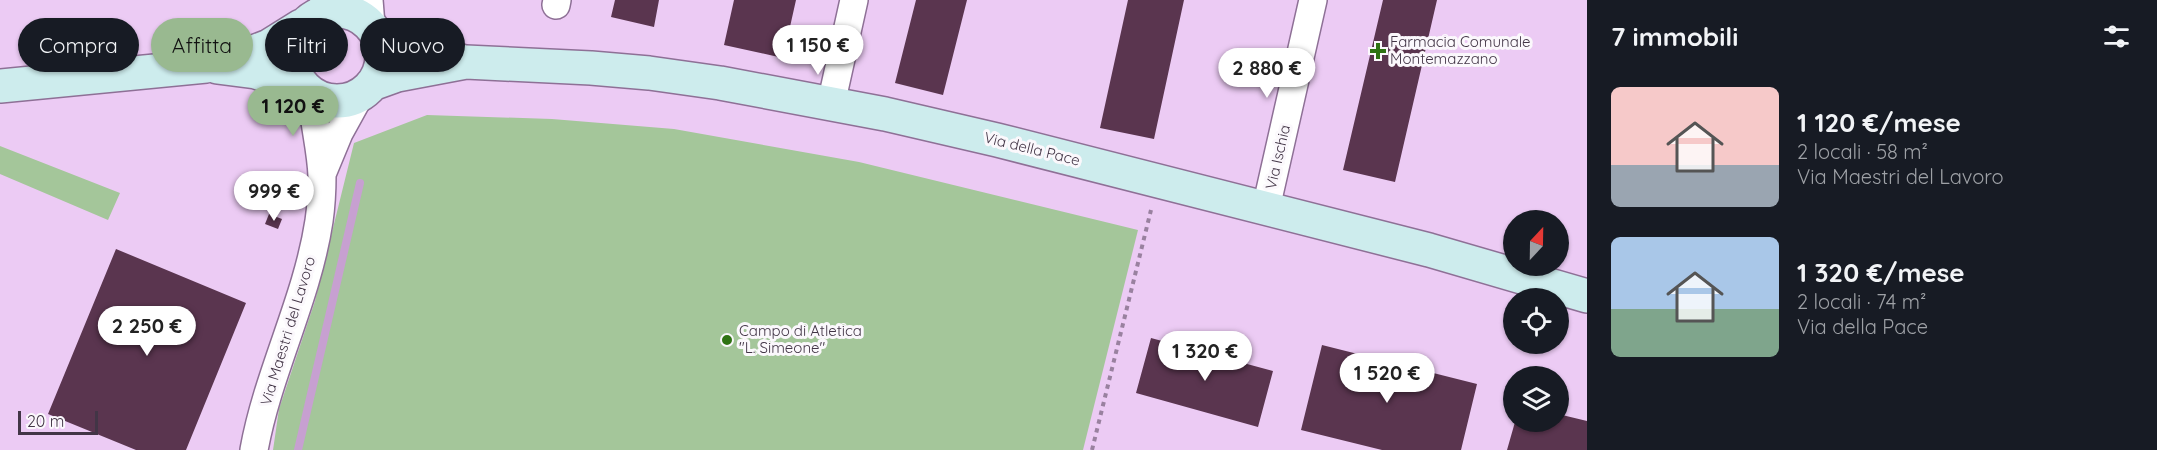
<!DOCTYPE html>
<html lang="it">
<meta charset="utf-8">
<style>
:root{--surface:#171b24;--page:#242831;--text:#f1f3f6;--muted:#9ea1a6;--accent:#99b990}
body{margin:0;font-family:Quicksand,sans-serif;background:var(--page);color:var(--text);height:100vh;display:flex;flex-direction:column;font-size:22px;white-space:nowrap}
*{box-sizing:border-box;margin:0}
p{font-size:20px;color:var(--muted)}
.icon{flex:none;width:33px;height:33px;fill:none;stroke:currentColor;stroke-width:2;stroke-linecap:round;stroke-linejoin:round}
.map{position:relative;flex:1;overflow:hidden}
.side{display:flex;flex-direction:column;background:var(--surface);width:570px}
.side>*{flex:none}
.hud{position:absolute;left:18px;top:18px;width:570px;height:54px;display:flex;gap:12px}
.needle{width:39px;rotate:22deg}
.controls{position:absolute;left:1503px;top:210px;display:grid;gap:12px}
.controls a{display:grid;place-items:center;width:66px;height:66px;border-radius:50%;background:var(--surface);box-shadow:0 2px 4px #0004;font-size:30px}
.scale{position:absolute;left:18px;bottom:15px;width:80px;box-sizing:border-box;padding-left:6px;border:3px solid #423546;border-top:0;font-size:16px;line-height:21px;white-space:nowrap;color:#423546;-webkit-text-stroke:4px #fbf8fc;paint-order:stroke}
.price{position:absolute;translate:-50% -51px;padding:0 14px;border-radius:21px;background:#fff;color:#222;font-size:20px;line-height:39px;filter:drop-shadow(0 2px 3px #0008)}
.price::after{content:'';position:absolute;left:50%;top:36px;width:18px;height:14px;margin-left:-9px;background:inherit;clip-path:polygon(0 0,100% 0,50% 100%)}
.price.on{background:var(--accent);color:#111}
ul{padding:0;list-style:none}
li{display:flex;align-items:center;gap:18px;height:150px;padding:0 24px}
li span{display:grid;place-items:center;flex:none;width:168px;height:120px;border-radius:9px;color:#555}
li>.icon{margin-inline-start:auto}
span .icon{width:72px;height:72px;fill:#fffc;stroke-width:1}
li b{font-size:26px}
h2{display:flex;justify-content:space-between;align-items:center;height:72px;padding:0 24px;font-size:26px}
.chip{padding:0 21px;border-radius:27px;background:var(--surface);box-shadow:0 2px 4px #0004;font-size:21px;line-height:54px}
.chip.on{background:var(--accent);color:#111}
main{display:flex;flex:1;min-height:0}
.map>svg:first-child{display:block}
</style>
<main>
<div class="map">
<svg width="1587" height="450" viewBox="0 0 1587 450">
<rect width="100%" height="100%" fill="#eccbf4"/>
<!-- green -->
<path fill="#a4c69a" d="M427 115 552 119 674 129 859 162 1138 230 1083 450H273L279 409 315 301 354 143Z
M0 146 120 193 108 220 0 174Z"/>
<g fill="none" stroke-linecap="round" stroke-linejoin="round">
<!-- stream -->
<path stroke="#c7a0d1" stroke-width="8" d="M298 450 360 183"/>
</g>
<!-- building -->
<path fill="#5a354f" d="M615 0H659L654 27 611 17Z
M734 0H796L783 58 724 45Z
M916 0H967L943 95 895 83Z
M1128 0H1184L1154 139 1100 128Z
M1383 0H1437L1395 182 1343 170Z
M269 214 282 219 278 229 265 224Z
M116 249 246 303 186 450H136L48 414Z
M1151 338 1273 371 1258 427 1136 393Z
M1322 345 1477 384 1461 450H1382L1301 430Z
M1558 414 1587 421V450H1507L1515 422H1558Z"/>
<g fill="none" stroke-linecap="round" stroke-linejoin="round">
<!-- street casing -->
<g stroke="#8e7096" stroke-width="30">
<path id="street" d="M369 0 371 25
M556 5 557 0
M313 16 332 0
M831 104 854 0
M322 174 339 133 360 95
M1266 208 1313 0
M254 450C268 372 307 300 319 221 321 207 322 190 322 176 321 148 313 121 312 94"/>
</g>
<!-- secondary casing -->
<g stroke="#8e7096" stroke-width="36">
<path id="secondary" d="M292 56a45 45 0 1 1 90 0a45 45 0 1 1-90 0Z
M378 36 461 61
M217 67 256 72 304 88
M372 84 397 75 466 62 591 68 649 73 720 83 885 114 997 140 1429 250 1587 296
M0 86 206 66 246 55 269 46 301 26"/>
</g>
<!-- path -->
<path stroke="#99819f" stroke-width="4" stroke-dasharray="4.5 4.5" stroke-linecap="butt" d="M1092 450 1151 210"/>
<!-- street -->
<use href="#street" stroke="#fff" stroke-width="27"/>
<!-- secondary -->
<use href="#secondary" stroke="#cdeced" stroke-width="33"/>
</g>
<!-- markers -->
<g fill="#2e7313" stroke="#fbf8fc" stroke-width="2">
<path d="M1375 42h6v6h6v6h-6v6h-6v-6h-6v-6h6z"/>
<circle cx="727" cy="340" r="6"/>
</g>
<g text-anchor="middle" stroke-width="6" stroke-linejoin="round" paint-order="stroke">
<!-- poi labels -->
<g font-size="15" fill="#423546" stroke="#fbf8fc" text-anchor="start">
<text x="1390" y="47">Farmacia Comunale<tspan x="1390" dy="17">Montemazzano</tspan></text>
<text x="739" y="336">Campo di Atletica<tspan x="739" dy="17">"L. Simeone"</tspan></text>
</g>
<!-- street labels -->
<g font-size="15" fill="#423546" stroke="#fbf8fc">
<text transform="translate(1032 149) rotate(14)" y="5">Via della Pace</text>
<text transform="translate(1278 157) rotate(-77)" y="5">Via Ischia</text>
<text transform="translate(288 331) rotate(-73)" y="5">Via Maestri del Lavoro</text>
</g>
</g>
</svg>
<div class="controls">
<a><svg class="needle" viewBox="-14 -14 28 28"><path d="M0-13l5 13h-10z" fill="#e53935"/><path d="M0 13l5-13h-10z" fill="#9ea1a6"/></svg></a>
<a><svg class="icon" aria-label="locate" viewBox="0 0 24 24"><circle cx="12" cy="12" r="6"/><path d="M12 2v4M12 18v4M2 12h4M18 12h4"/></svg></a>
<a><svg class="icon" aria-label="layers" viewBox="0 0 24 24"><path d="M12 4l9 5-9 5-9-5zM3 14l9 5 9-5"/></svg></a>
</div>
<div class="scale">20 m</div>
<b class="price" style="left:818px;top:76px">1 150 €</b>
<b class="price" style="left:1267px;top:99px">2 880 €</b>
<b class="price on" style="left:293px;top:137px">1 120 €</b>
<b class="price" style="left:274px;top:222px">999 €</b>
<b class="price" style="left:147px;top:357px">2 250 €</b>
<b class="price" style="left:1205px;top:382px">1 320 €</b>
<b class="price" style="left:1387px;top:404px">1 520 €</b>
<div class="hud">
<a class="chip">Compra</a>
<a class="chip on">Affitta</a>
<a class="chip">Filtri</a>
<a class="chip">Nuovo</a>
</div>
</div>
<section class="side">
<h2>7 immobili<svg class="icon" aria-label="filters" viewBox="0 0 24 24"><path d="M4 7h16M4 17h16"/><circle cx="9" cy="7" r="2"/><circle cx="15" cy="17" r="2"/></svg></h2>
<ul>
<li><span style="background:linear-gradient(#f6c9c9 65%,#9aa5b1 0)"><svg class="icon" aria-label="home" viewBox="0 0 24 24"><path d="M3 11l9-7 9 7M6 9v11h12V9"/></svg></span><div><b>1 120 €/mese</b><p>2 locali · 58 m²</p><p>Via Maestri del Lavoro</p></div></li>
<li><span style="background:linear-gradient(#a9c7e8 60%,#7fa58c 0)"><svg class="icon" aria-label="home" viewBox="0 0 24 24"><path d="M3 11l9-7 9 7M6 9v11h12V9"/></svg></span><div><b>1 320 €/mese</b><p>2 locali · 74 m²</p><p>Via della Pace</p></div></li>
</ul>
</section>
</main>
